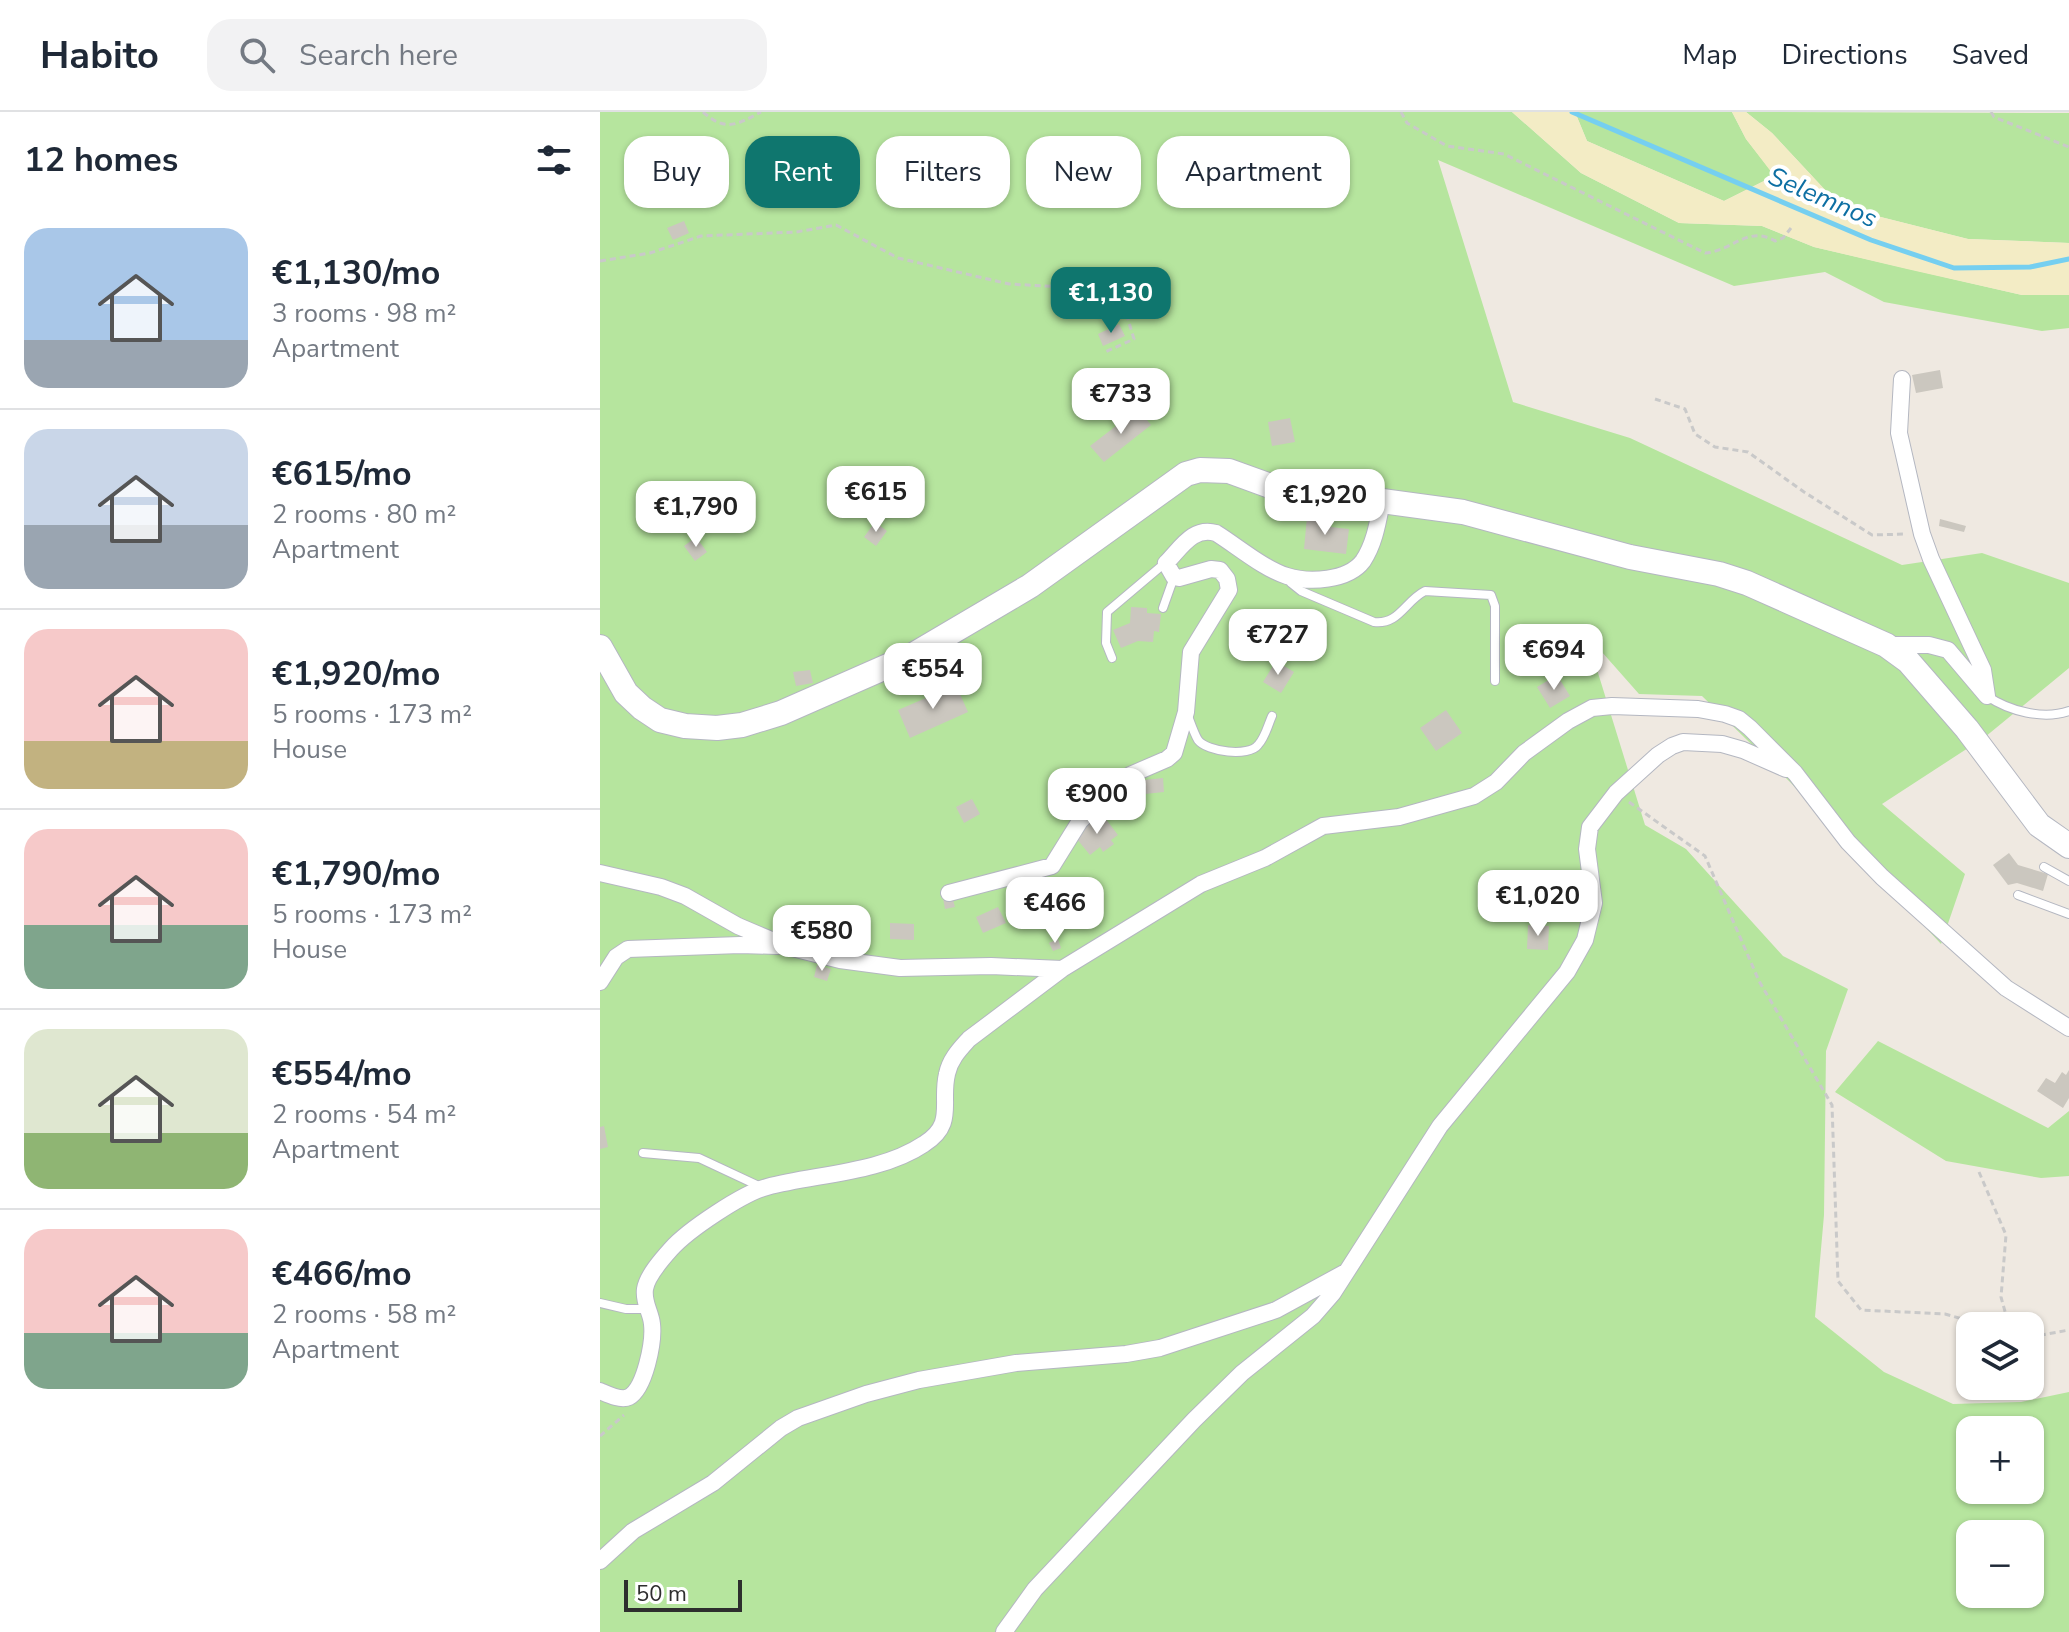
<!DOCTYPE html>
<meta charset="utf-8">
<style>
:root{--surface:#fff;--page:#f2f2f3;--text:#1f2937;--muted:#747a83;--line:#e0e1e3;--accent:#0f766e}
body{margin:0;font-family:"Nunito Sans",sans-serif;background:var(--page);color:var(--text);height:100vh;display:flex;flex-direction:column;font-size:30px;white-space:nowrap}
*{box-sizing:border-box;margin:0}
p{font-size:26px;color:var(--muted)}
.icon{flex:none;width:44px;height:44px;fill:none;stroke:currentColor;stroke-width:2;stroke-linecap:round;stroke-linejoin:round}
.map{position:relative;flex:1;overflow:hidden}
.panel{display:flex;flex-direction:column;background:var(--surface);width:600px}
.panel>*{flex:none}
.hud{position:absolute;left:24px;top:24px;width:760px;height:72px;display:flex;gap:16px}
.tools{position:absolute;left:1356px;top:1200px;display:grid;gap:16px}
.tools a{display:grid;place-items:center;width:88px;height:88px;border-radius:16px;background:var(--surface);box-shadow:0 2px 6px #0004;font-size:40px}
.scale{position:absolute;left:24px;bottom:20px;width:118px;box-sizing:border-box;padding-left:8px;border:4px solid #2e2e2e;border-top:0;font-size:22px;line-height:28px;white-space:nowrap;color:#2e2e2e;-webkit-text-stroke:6px #fff;paint-order:stroke}
.price{position:absolute;translate:-50% -68px;padding:0 18px;border-radius:16px;background:#fff;color:#222;font-size:26px;line-height:52px;filter:drop-shadow(0 2px 4px #0008)}
.price::after{content:'';position:absolute;left:50%;top:48px;width:24px;height:18px;margin-left:-12px;background:inherit;clip-path:polygon(0 0,100% 0,50% 100%)}
.price.on{background:var(--accent);color:#fff}
ul{padding:0;list-style:none}
li{display:flex;align-items:center;gap:24px;height:200px;padding:0 24px}
li+li{border-top:2px solid var(--line)}
li span{display:grid;place-items:center;flex:none;width:224px;height:160px;border-radius:24px;color:#555}
li>.icon{margin-inline-start:auto}
span .icon{width:96px;height:96px;fill:#fffc;stroke-width:1}
li b{font-size:34px}
h2{display:flex;justify-content:space-between;align-items:center;height:96px;padding:0 24px;font-size:34px}
.chip{padding:0 28px;border-radius:24px;background:var(--surface);box-shadow:0 2px 6px #0004;font-size:28px;line-height:72px}
.chip.on{background:var(--accent);color:#fff}
header{display:flex;align-items:center;gap:48px;box-sizing:border-box;height:112px;padding:0 40px;background:var(--surface);border-bottom:2px solid var(--line)}
header strong{font-size:38px}
nav{display:flex;gap:44px;margin-inline-start:auto;font-size:28px}
.search{width:560px;height:72px;background:var(--page);display:flex;align-items:center;gap:20px;box-sizing:border-box;padding:0 28px;border-radius:24px;color:var(--muted);font-size:30px}
main{display:flex;flex:1;min-height:0}
.map>svg:first-child{display:block}
</style>
<header>
<strong>Habito</strong>
<div class="search"><svg class="icon" aria-label="search" viewBox="0 0 24 24"><circle cx="10" cy="10" r="6"/><path d="M15 15l6 6"/></svg>Search here</div>
<nav><a>Map</a><a>Directions</a><a>Saved</a></nav>
</header>
<main>
<section class="panel">
<h2>12 homes<svg class="icon" aria-label="filters" viewBox="0 0 24 24"><path d="M4 7h16M4 17h16"/><circle cx="9" cy="7" r="2"/><circle cx="15" cy="17" r="2"/></svg></h2>
<ul>
<li><span style="background:linear-gradient(#a9c7e8 70%,#9aa5b1 0)"><svg class="icon" aria-label="home" viewBox="0 0 24 24"><path d="M3 11l9-7 9 7M6 9v11h12V9"/></svg></span><div><b>€1,130/mo</b><p>3 rooms · 98 m²</p><p>Apartment</p></div></li>
<li><span style="background:linear-gradient(#c9d6e8 60%,#9aa5b1 0)"><svg class="icon" aria-label="home" viewBox="0 0 24 24"><path d="M3 11l9-7 9 7M6 9v11h12V9"/></svg></span><div><b>€615/mo</b><p>2 rooms · 80 m²</p><p>Apartment</p></div></li>
<li><span style="background:linear-gradient(#f6c9c9 70%,#c2b280 0)"><svg class="icon" aria-label="home" viewBox="0 0 24 24"><path d="M3 11l9-7 9 7M6 9v11h12V9"/></svg></span><div><b>€1,920/mo</b><p>5 rooms · 173 m²</p><p>House</p></div></li>
<li><span style="background:linear-gradient(#f6c9c9 60%,#7fa58c 0)"><svg class="icon" aria-label="home" viewBox="0 0 24 24"><path d="M3 11l9-7 9 7M6 9v11h12V9"/></svg></span><div><b>€1,790/mo</b><p>5 rooms · 173 m²</p><p>House</p></div></li>
<li><span style="background:linear-gradient(#dfe7d0 65%,#8fb573 0)"><svg class="icon" aria-label="home" viewBox="0 0 24 24"><path d="M3 11l9-7 9 7M6 9v11h12V9"/></svg></span><div><b>€554/mo</b><p>2 rooms · 54 m²</p><p>Apartment</p></div></li>
<li><span style="background:linear-gradient(#f6c9c9 65%,#7fa58c 0)"><svg class="icon" aria-label="home" viewBox="0 0 24 24"><path d="M3 11l9-7 9 7M6 9v11h12V9"/></svg></span><div><b>€466/mo</b><p>2 rooms · 58 m²</p><p>Apartment</p></div></li>
</ul>
</section>
<div class="map">
<svg width="1469" height="1520" viewBox="0 0 1469 1520">
<rect width="100%" height="100%" fill="#efe9e1"/>
<!-- green -->
<path fill="#b6e59e" fill-rule="evenodd" d="M0 0H912L981 61 1079 111 1162 114 1214 135 1422 183H1469V216L1442 219 1284 190 1225 160 1134 174 838 48 913 290 1030 326 1302 453 1382 441 1469 471V556L1385 625 1282 692 1365 762 1341 832 1191 671 1102 584 1039 582 986 522 1045 713 1086 737 1183 844 1248 877 1226 939 1224 1103 1215 1205 1284 1260 1353 1292 1421 1290 1469 1280V1520H0ZM1370 1318H1430V1378H1370ZM1370 1422H1430V1482H1370Z
M975 0H1132L1146 27 1172 60 1170 66 1124 89 987 29Z
M1146 0 1469 1V131L1368 127 1241 95 1172 21Z
M1278 929 1448 1016 1469 999V1064L1441 1066 1346 1049 1235 980Z"/>
<!-- sand -->
<path fill="#f3ecc5" d="M912 0H975L987 29 1124 89 1170 66 1172 61 1146 27 1132 0H1146L1172 21 1241 95 1368 127 1469 131V183H1422L1307 157 1214 135 1162 114 1079 111 981 61Z"/>
<g fill="none" stroke-linecap="round" stroke-linejoin="round">
<!-- stream -->
<path stroke="#75cff0" stroke-width="5" d="M972 0 1271 128 1354 156 1430 155 1469 147"/>
</g>
<!-- building -->
<path fill="#cbc7bf" d="M84 109 89 121 73 128 67 116Z
M519 212 525 224 503 234 498 222Z
M1340 258 1343 276 1316 281 1312 263Z
M538 297 551 313 504 350 490 334Z
M690 306 695 330 672 334 668 310Z
M707 405 732 408 731 415 749 417 746 442 704 437Z
M1340 407 1366 414 1364 420 1339 414Z
M275 410 287 419 276 434 264 425Z
M96 425 107 440 95 449 84 434Z
M531 495 547 496V501L561 502 559 520 554 519 553 530 538 529 521 536 513 518 530 511Z
M676 549 694 560 681 581 663 570Z
M210 558 213 571 196 574 193 560Z
M957 563 970 584 950 596 937 575Z
M356 573 368 600 310 626 298 598Z
M846 598 862 621 836 639 820 616Z
M463 660 471 668 460 681 452 673Z
M563 666 564 680 535 683 534 669Z
M372 687 380 702 364 711 356 695Z
M493 705 498 712 505 706 518 723 511 728 514 732 503 740 500 735 490 743 476 726 484 720 480 715Z
M1409 741 1418 753 1448 762 1443 779 1417 771 1408 773 1393 753Z
M448 768 457 785 443 792 435 776Z
M352 784 355 795 345 797 343 786Z
M398 795 406 811 383 821 376 805Z
M290 811 314 812V828L290 827Z
M928 813 949 814 948 838 927 837Z
M458 827 461 836 453 839 449 831Z
M217 853 231 857 227 869 214 865Z
M1469 958V986L1463 996 1437 979 1446 966 1455 971 1462 960 1466 963Z
M4 1014 8 1035 0 1037V1015Z"/>
<g fill="none" stroke-linecap="round" stroke-linejoin="round">
<!-- lane casing -->
<g stroke="#b4b7c1" stroke-width="10">
<path id="lane" d="M688 465 691 471 701 479 774 510C799 513 805 489 825 479L891 483 895 494V569
M563 496 574 465
M512 546 506 531 507 500 565 451
M1387 584C1409 599 1443 608 1469 599
M588 604C591 612 594 621 598 628 607 640 649 645 658 633 665 626 668 613 672 604
M1444 755 1469 769
M1418 783 1469 802
M43 1041 99 1046 163 1076
M0 1191 26 1197H46"/>
</g>
<!-- street casing -->
<g stroke="#b4b7c1" stroke-width="18">
<path id="street" d="M1302 267 1299 321 1322 422 1331 447 1383 558 1387 584
M1288 533H1329L1348 538 1387 584
M0 761 61 775 85 784 138 814 188 835 240 848 300 856 391 854 462 857 601 772 665 746 723 714 799 705 874 684 896 670 924 641 968 609 992 596 1012 594 1098 597 1125 602 1139 607 1150 616 1195 661 1248 730 1282 765 1406 876 1469 916
M349 781 452 754 480 709 516 674 530 663 567 647 574 641 586 600 591 540 629 478 627 467 620 458 611 457 579 466 574 465 566 451C581 436 593 414 616 421 637 434 664 457 687 464 709 471 748 469 763 449 775 431 778 409 782 389
M0 870 16 845 28 837 140 833 178 834
M0 1279C7 1282 21 1289 29 1285 45 1276 54 1230 52 1212 51 1200 43 1191 45 1177 47 1164 62 1147 71 1137 88 1118 143 1081 167 1075 216 1062 281 1061 324 1032 356 1012 340 991 347 962 350 947 360 937 369 927L462 857
M0 1449 33 1419 113 1371 181 1316 198 1306 266 1282 319 1268 416 1251 526 1242 560 1236 676 1198 744 1161
M404 1520 435 1477 594 1308 642 1261 713 1204 733 1181 840 1014 967 860 985 828 994 791 987 737 990 715 1016 681 1058 643 1072 634 1083 630 1122 632 1143 638 1186 657"/>
</g>
<!-- secondary casing -->
<g stroke="#b4b7c1" stroke-width="26">
<path id="secondary" d="M0 535 26 581 42 596 60 608 85 614 117 616 142 613 181 601 313 543 430 474 586 362 600 358 629 359 695 383 782 389 863 400 1030 445 1119 462 1147 471 1286 533 1308 549 1367 617 1439 713 1469 734"/>
</g>
<!-- path -->
<path stroke="#c9c9c9" stroke-width="3" stroke-dasharray="6 4" stroke-linecap="butt" d="M103 0C126 20 136 13 161 0
M801 0 807 11 847 34 904 42 1105 141C1133 139 1147 113 1175 129L1183 126 1191 116
M1391 0 1394 5 1469 35
M0 149 50 141 101 124 196 120 236 113 298 146 409 172 519 178 534 227 503 241
M1055 287 1085 297 1095 322 1115 335 1148 340 1204 380 1272 423 1306 422
M1029 690 1105 744 1159 869 1232 993 1238 1169 1261 1198 1345 1202 1387 1214
M1379 1060 1406 1123 1401 1185 1409 1214
M1430 1225 1469 1218
M0 1324 24 1303"/>
<!-- lane -->
<use href="#lane" stroke="#fff" stroke-width="8"/>
<!-- street -->
<use href="#street" stroke="#fff" stroke-width="16"/>
<!-- secondary -->
<use href="#secondary" stroke="#fff" stroke-width="24"/>
</g>
<g text-anchor="middle" stroke-width="8" stroke-linejoin="round" paint-order="stroke">
<!-- water labels -->
<g font-size="26" font-style="italic" fill="#0d6fa3" stroke="#fff">
<text transform="translate(1223 85) rotate(23)" y="9">Selemnos</text>
</g>
</g>
</svg>
<div class="tools">
<a><svg class="icon" aria-label="layers" viewBox="0 0 24 24"><path d="M12 4l9 5-9 5-9-5zM3 14l9 5 9-5"/></svg></a>
<a>+</a>
<a>−</a>
</div>
<div class="scale">50 m</div>
<b class="price on" style="left:511px;top:223px">€1,130</b>
<b class="price" style="left:521px;top:324px">€733</b>
<b class="price" style="left:276px;top:422px">€615</b>
<b class="price" style="left:725px;top:425px">€1,920</b>
<b class="price" style="left:96px;top:437px">€1,790</b>
<b class="price" style="left:678px;top:565px">€727</b>
<b class="price" style="left:954px;top:580px">€694</b>
<b class="price" style="left:333px;top:599px">€554</b>
<b class="price" style="left:497px;top:724px">€900</b>
<b class="price" style="left:938px;top:826px">€1,020</b>
<b class="price" style="left:455px;top:833px">€466</b>
<b class="price" style="left:222px;top:861px">€580</b>
<div class="hud">
<a class="chip">Buy</a>
<a class="chip on">Rent</a>
<a class="chip">Filters</a>
<a class="chip">New</a>
<a class="chip">Apartment</a>
</div>
</div>
</main>
